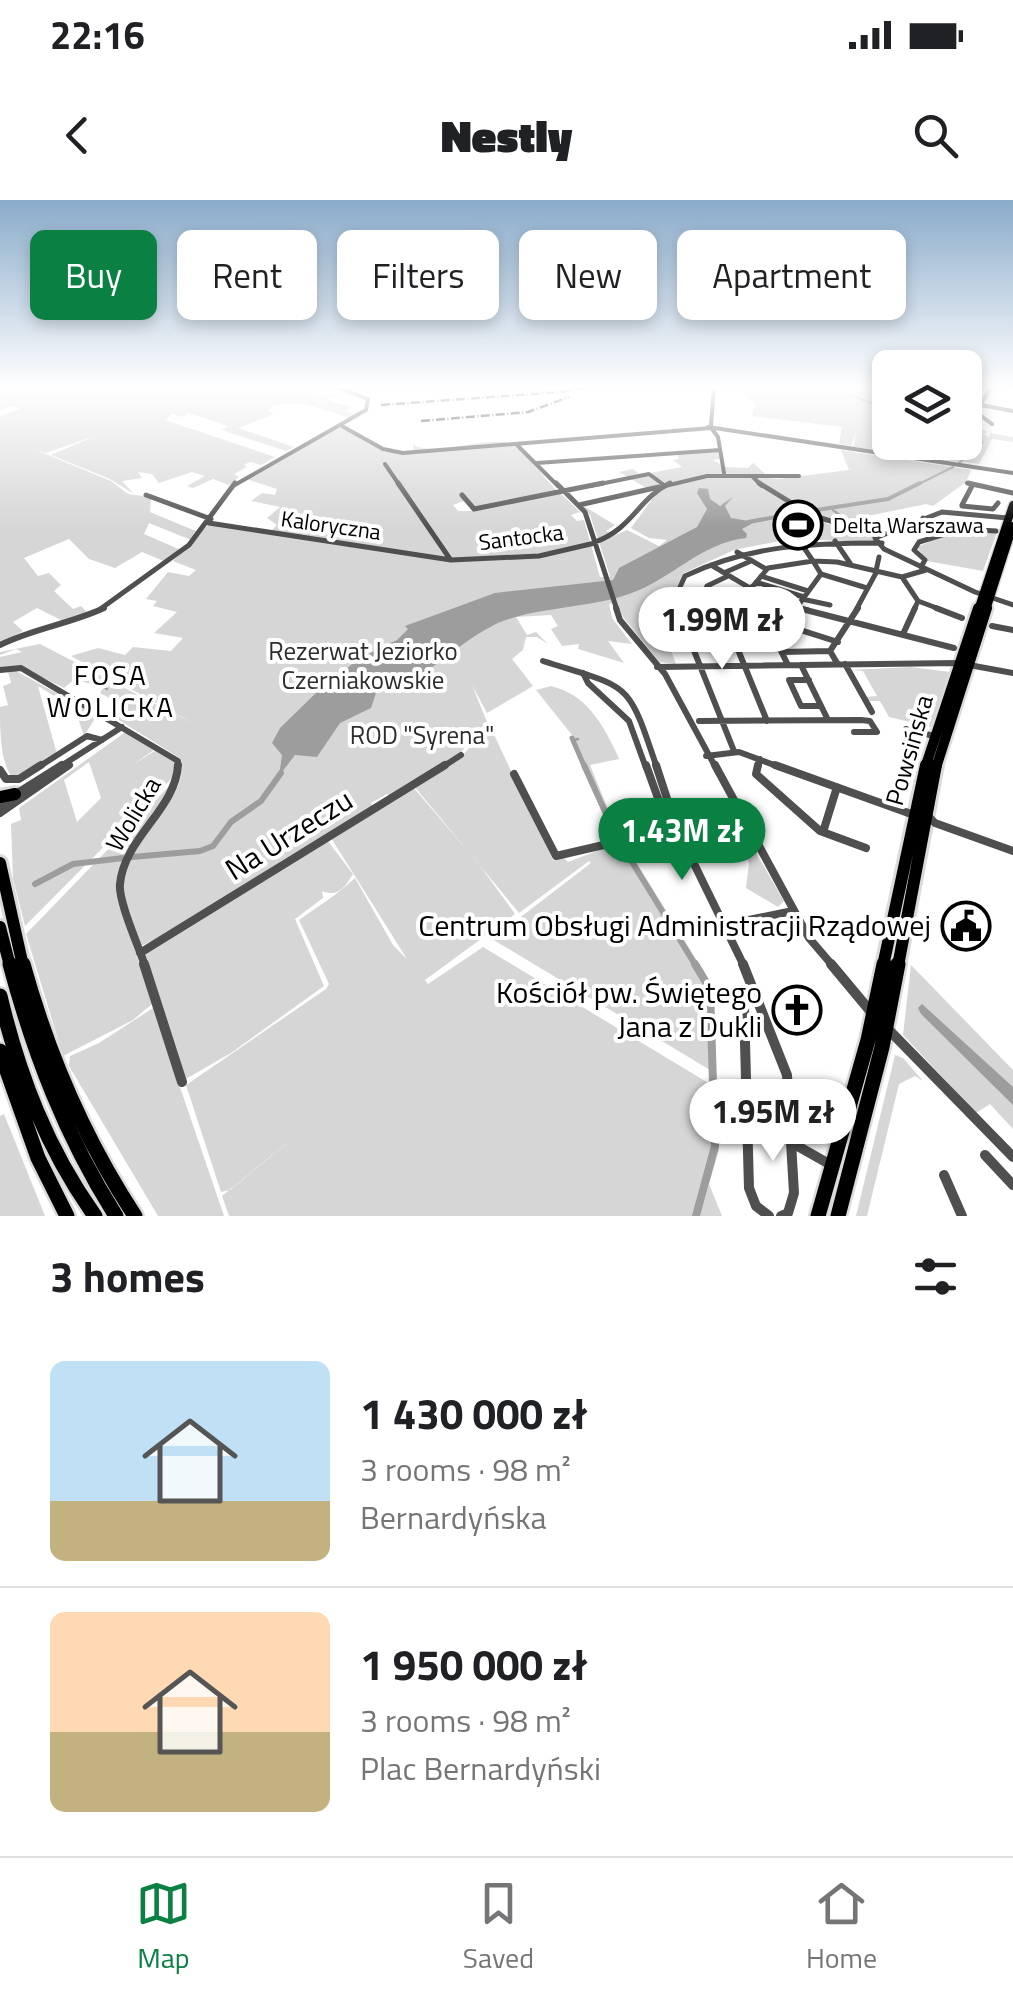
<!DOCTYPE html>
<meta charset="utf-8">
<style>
:root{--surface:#fff;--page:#f6f6f6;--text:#202124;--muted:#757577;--line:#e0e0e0;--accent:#0b8043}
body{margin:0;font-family:"Titillium Web",sans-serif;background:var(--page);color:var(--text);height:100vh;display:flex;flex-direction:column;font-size:38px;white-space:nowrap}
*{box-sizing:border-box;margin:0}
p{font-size:32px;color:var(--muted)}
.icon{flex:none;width:55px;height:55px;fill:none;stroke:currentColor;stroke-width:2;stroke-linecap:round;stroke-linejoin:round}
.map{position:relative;height:1016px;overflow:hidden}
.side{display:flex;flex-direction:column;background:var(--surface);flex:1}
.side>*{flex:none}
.guide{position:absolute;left:30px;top:30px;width:955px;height:90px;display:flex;gap:20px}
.buttons{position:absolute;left:872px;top:150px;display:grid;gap:20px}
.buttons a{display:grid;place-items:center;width:110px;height:110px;border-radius:15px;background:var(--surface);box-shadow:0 5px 15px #0003;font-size:50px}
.price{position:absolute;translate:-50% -85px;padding:0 22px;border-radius:35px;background:#fff;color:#222;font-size:32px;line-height:65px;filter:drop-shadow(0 2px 5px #0008)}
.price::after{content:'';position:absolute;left:50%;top:60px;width:30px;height:22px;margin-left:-15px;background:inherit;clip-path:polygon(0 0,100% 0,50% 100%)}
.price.on{background:var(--accent);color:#fff}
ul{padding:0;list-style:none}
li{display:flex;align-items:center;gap:30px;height:250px;padding:0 50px}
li+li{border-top:2px solid var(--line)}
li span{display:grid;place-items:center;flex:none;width:280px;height:200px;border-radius:15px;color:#555}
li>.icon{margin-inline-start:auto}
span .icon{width:120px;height:120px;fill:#fffc;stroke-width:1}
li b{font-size:42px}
h2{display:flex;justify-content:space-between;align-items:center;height:120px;padding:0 50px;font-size:42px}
.chip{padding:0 35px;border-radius:15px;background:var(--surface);box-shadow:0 5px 15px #0003;font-size:35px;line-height:90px}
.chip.on{background:var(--accent);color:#fff}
.status{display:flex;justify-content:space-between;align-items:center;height:70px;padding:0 50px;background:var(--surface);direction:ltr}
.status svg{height:28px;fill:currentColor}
header{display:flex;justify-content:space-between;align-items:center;height:130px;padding:0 50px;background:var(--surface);font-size:45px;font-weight:800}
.tab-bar{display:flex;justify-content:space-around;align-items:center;height:140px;border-top:2px solid var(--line);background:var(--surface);font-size:28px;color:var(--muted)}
.tab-bar a{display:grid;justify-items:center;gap:5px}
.tab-bar .on{color:var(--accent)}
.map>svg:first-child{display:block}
</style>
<div class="status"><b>22:16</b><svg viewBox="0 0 49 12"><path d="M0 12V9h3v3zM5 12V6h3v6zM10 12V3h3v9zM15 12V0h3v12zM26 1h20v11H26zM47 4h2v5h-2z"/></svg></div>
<header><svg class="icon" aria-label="back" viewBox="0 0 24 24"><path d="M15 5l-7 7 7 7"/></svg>Nestly<svg class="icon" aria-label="search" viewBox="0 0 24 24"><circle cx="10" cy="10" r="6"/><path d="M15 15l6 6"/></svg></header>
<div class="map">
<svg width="1013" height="1016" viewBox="0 0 1013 1016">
<rect width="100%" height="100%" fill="#fff"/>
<!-- green -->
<path fill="#d6d6d6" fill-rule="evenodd" d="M0 186H306L310 190 325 186 336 188 313 196 351 193 328 197 329 201 352 207 345 211 356 215 350 218 302 203 273 205 268 212 274 214 238 228 294 247 286 251 222 230 228 226 188 213 182 217 172 214 165 220 275 257 261 265 250 262 244 265 247 267 234 274 239 277 229 285 213 279 193 288 187 286 205 276 192 272 159 283 152 274 138 272 142 278 122 281 134 294 110 279 51 255 95 236 46 253 36 250 111 281 128 294 151 297 150 312 198 332 191 340 149 323 144 334 181 350 166 362 142 352 115 368 89 359 69 339 24 358 38 376 49 373 61 385 54 391 73 409 81 406 89 414 65 422 37 408 13 422 23 431 0 443V216L20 209 14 206 0 210Z
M778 186H890V242H965V220L971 218 977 222 971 224 988 232 984 234 989 238 990 233 1013 237V242L992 239 979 264 853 247 857 230 851 246 839 244 842 227 752 216 755 204 734 187 781 189Z
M339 226 385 252 413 251V245C442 258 492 232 514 246 527 254 545 279 558 292L477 308 464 301 453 305 458 311H472L560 293 580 312 571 315 577 321 584 320 600 377H610L609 373 590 315 582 305 615 325 606 331 613 334 609 338 627 330 659 346 667 340 649 338 631 328 661 287 648 289 619 272 633 269 640 275 682 267 673 260 679 259 676 252 719 251 720 259 713 260 720 264 723 273 725 267 748 268 753 263 770 278 778 279 849 270 841 250 971 270 966 282 933 306 926 304 834 323 790 302 828 324 873 336 875 342 789 339 734 350 684 373 670 399 653 401 676 464 659 462 623 417 616 402 609 404 612 418 632 444 608 441 624 463 578 449 579 444 562 446 551 429 558 426 551 415 516 417 527 435 536 432 548 444 537 437H526L523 450 512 459 533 486 487 513 472 485 487 522 461 552 391 597 387 594 371 603 373 607 284 659 191 722 141 746C135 730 125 711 122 694 113 644 191 606 181 559L111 515 124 506 100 493 103 488 75 479 64 488 19 466 0 468V457L22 452 16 449 0 455V452L40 444 192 523 71 456 98 448 125 455 133 447 171 451 183 438 154 433 177 412 153 406 157 401 146 399 168 372 189 376 196 370 173 361 208 325 269 333 277 325 267 318 280 307 251 301 262 293 275 295 277 289 243 278Z
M955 331 997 332 983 371 927 361 917 347Z
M911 467 950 472 931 527 889 517 880 501H869L866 497 877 496 863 471 849 470Z
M14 470 97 515 84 536 75 509 38 486 57 554 24 574 12 577C0 562 0 529 0 507L8 505 3 486 11 483 8 471Z
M551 486C587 495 602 523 617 554L619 559 590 565 619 636 614 637 611 632 572 535 536 490Z
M489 524 553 660 564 658 568 662 623 641 712 785 719 950 709 984 722 1016H700L709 984 703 982 692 1016H229L222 996 304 929 230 990 221 992 186 885 326 789 329 784 299 720C319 706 338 694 355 678L393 745 407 759 331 638 413 587 478 663 515 714 425 780 428 784 483 747 710 884V870L492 739 591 663 589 661 519 713 414 586 464 554Z
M127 531 154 550 131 566 156 550 174 561 177 573 25 726 13 679 11 624 21 620 19 608ZM89 562 101 598 77 622 64 580Z
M176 579 136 637 117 694 152 804 133 820 63 856 26 734Z
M746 636 784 701 778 707 746 688 749 663 737 639Z
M327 640 353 674C346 686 338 698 322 691L323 698 295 719 324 786 231 853 184 880 142 753Z
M911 765 1013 870V929L990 904 976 913 903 835Z
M153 808 224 1016H158L69 866 70 856 99 843Z
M895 855 903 858 923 881 915 876 899 884 867 1016H856Z
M4 914 45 1016H0V916Z"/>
<!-- water -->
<path fill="#9d9d9d" d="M699 288 708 289 710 299 720 306 733 297 725 306 731 318 755 322 742 329 747 334 746 338C700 343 671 380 629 394 587 409 530 407 494 425 449 448 427 482 376 493L371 508 340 523 317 557 295 555 279 576 282 555 272 543 280 528 319 490 360 458 397 440 408 429 405 426 495 393 613 380 619 368 697 327 707 309 697 293Z
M922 804 1013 887V905L921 814 918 808Z"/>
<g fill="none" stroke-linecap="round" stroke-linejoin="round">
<!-- stream -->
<path stroke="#9d9d9d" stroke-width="2.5" d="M850 195 871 203
M874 204 890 211
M924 242 932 259
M833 310 841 316
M91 480 107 489
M574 540 578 539"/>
<!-- canal-far4 -->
<path stroke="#9d9d9d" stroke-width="2.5" d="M959 263 982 243 980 231 965 221
M915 286 953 267"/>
<!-- canal-far3 -->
<path stroke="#9d9d9d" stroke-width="4" d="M810 311 888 299 920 283
M748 322 804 312"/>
<!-- canal-far2 -->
<path stroke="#9d9d9d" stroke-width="5" d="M572 538 585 568"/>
<!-- canal-far1 -->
<path stroke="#9d9d9d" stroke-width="6" d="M584 565 616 636
M621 644 696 766
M132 657 200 651 213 646 231 622 261 601 281 573
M35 684 73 664 123 658"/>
<!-- canal -->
<path stroke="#9d9d9d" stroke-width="8" d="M695 764 710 789 715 946 696 1016"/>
<!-- major-far3 casing -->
<g stroke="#dbdbdb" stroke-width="11">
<path id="major-far3" d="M978 410 1013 305
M986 410 1013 326"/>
</g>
<!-- major-far2 casing -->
<g stroke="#dbdbdb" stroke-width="15">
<path id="major-far2" d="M925 568 978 408
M936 568 987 408"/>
</g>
<!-- major-far1 casing -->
<g stroke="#dbdbdb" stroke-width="18">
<path id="major-far1" d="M0 597 15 594
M0 663 23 766
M0 727 10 766
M883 766 926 565
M898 766 936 565"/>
</g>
<!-- major casing -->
<g stroke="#dbdbdb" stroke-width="20">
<path id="major" d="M10 764C34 854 66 937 116 1016
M23 764C48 854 83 937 135 1016
M0 796C19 876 47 949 95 1016
M0 851 38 958 67 1016
M818 1016 868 840 884 764
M838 1016 882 847 898 764"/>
</g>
<!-- minor-far4 -->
<path stroke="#4f4f4f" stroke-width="4" d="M965 202 1013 211
M965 204 992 224
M980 205 992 186
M340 225 383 249 403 253 711 228
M711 226 714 186
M708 227 1013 273
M712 229 718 237 724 273
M516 244 558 286
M537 263 720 250
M385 264 400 286
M753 277 762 286
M967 283 980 286
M233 286 366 210 368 199 333 186
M590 286 649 274 664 285
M665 286 707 276H799"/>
<!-- minor-far3 -->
<path stroke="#4f4f4f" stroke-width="5" d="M398 283 450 359
M556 283 585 312 617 410
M759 283 811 315 879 336
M968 283 1013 293
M146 295 211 319
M462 295 474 309 603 283
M579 305 659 287
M962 305 973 284
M962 306 993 309 998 303
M923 318 949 332
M1008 318 942 312 875 338 884 349 975 392 1013 405
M209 323 451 360 539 356 595 343
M835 341 850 363
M595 342C632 329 638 299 670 283
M800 342 813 361 837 362 902 377 918 401 942 410
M737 352 766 369
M711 365 772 401 808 410
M921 367 925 360 914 350 919 342 961 329 996 331
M876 371 879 357
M726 372 751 361
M821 374 867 388
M761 376 808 391
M902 377 926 370
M756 382 804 397
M677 392 747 410
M702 398 707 386 728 376
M802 399 830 405
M99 410 189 345 235 283
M678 410 674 400 685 376C750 345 811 343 882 343
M722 410 719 403 753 386 768 368 813 361 821 374 797 407
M768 410 772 401
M856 410 877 371
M914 410 918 401"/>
<!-- minor-far2 -->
<path stroke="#4f4f4f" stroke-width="6" d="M616 408 620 420 665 474 716 568
M677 408 734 551
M721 408 767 521
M738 408 765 415
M769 408 765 419 788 465
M798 408 954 448
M936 408 962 418
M684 425H702L710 445 693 447
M992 426 1013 430
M794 428 838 442
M903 434 915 408
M0 445C34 428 70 424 104 408
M782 452 830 451
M543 461C631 489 627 478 657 568
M837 463 830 451 858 408
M845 464 872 512
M801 465 828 520
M657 467 958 463 1013 473
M0 470 21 468 178 561V568
M583 473 588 483 629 521 646 568
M809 480H789L801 506H821
M699 521 861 520 870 521 877 532H854
M906 529 934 536
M706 556 739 552 782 568
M37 568 87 536 102 540
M58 568 122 527
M65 568 69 565
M441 568 461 555
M758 568 760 559"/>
<!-- minor-far1 -->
<path stroke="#4f4f4f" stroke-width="8" d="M646 565 659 601
M656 565 677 629 744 766
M715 565 809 738 833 766
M758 565 756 574 820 631 866 648
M775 565 914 615
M0 570 6 579H19L41 565
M514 574 556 656 660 632
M0 604 62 565
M0 613 69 565
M926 614 935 623 1013 651
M823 632 837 587
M724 725 793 711
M140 753 445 565
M145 766C139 747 118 701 120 684 124 638 176 609 178 565"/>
<!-- minor -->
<path stroke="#4f4f4f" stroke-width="10" d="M144 764 182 882
M743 764 787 875 794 993 788 1013 781 1016
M831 764 871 812
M756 790H745L744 806 749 988 756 1006 769 1016
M887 828 1013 957
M794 944 831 965
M985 955 1013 985
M944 975 962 1016"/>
<!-- major-far3 -->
<use href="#major-far3" stroke="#000" stroke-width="8"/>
<!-- major-far2 -->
<use href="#major-far2" stroke="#000" stroke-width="10"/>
<!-- major-far1 -->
<use href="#major-far1" stroke="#000" stroke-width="12"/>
<!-- major -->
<use href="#major" stroke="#000" stroke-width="15"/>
<!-- rail -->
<path stroke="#000" stroke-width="2.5" stroke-dasharray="9 2.5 1 2.5" stroke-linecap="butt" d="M376 187 387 186
M381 205 561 192 590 186
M421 221 528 212 569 197"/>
</g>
<!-- sky -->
<linearGradient id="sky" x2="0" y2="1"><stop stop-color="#8aabca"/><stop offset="0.57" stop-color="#fff"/><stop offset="1" stop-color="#fff" stop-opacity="0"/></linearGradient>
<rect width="1013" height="328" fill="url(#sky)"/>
<!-- icons -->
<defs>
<g id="stadium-ring" transform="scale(2.5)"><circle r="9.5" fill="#fff" stroke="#000" stroke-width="1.5"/><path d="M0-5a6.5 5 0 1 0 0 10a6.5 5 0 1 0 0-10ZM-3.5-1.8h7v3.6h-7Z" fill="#000"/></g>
<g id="civic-ring" transform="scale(2.5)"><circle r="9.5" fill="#fff" stroke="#000" stroke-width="1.5"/><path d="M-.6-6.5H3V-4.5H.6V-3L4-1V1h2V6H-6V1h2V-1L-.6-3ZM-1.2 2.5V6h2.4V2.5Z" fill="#000"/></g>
<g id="church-ring" transform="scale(2.5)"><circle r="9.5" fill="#fff" stroke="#000" stroke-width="1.5"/><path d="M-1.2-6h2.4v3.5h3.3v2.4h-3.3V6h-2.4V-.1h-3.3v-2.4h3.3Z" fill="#000"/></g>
</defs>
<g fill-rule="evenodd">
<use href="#stadium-ring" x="798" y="325"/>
<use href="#civic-ring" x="966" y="726"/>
<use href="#church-ring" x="797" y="810"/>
</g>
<g text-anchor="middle" stroke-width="8" stroke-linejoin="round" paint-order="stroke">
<!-- far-street labels -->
<g font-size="22" fill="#000" stroke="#fff">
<text transform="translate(331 325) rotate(8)" y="8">Kaloryczna</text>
<text transform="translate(521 337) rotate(-7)" y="8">Santocka</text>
</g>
<!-- far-poi labels -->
<g font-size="22" fill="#000" stroke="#fff" text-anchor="start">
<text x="833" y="333">Delta Warszawa</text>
</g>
<!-- park labels -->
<g font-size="25" fill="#2d2d2d" stroke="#fff">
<text x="363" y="460">Rezerwat Jeziorko<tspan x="363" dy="29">Czerniakowskie</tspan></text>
<text x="422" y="544">ROD "Syrena"</text>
</g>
<!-- street labels -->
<g font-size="25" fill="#000" stroke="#fff">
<text transform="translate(909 550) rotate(-74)" y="9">Powsińska</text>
<text transform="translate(133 614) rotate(-59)" y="9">Wolicka</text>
</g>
<!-- neighbourhood labels -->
<g font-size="28" letter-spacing="2.5" fill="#000" stroke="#fff">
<text x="111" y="485">FOSA<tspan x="111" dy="32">WOLICKA</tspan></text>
</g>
<!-- near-street labels -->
<g font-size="30" fill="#000" stroke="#fff">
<text transform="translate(289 635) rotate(-32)" y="10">Na Urzeczu</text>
</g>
<!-- near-poi labels -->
<g font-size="30" fill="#000" stroke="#fff" text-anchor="end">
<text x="931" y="736">Centrum Obsługi Administracji Rządowej</text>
<text x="762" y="803">Kościół pw. Świętego<tspan x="762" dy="34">Jana z Dukli</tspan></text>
</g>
</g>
</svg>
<div class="buttons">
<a><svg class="icon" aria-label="layers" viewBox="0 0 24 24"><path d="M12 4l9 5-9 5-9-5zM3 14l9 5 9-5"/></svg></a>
</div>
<b class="price" style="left:722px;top:472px">1.99M zł</b>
<b class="price on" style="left:682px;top:683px">1.43M zł</b>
<b class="price" style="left:773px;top:964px">1.95M zł</b>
<div class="guide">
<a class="chip on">Buy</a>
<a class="chip">Rent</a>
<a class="chip">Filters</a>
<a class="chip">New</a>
<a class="chip">Apartment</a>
</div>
</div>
<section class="side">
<h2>3 homes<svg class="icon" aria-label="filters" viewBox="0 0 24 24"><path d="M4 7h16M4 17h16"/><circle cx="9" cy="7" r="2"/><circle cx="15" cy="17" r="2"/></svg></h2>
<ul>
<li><span style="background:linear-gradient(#bfe0f5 70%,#c2b280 0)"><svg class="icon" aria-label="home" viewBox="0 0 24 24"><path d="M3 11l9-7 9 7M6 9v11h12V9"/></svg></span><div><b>1 430 000 zł</b><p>3 rooms · 98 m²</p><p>Bernardyńska</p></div></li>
<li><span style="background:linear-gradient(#ffd9b3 60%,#c2b280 0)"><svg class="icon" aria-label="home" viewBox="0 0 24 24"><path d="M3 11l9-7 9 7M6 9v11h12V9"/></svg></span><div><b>1 950 000 zł</b><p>3 rooms · 98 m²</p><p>Plac Bernardyński</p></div></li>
</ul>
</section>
<nav class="tab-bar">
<a class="on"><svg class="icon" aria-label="map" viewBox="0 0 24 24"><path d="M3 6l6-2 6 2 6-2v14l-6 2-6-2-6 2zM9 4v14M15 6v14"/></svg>Map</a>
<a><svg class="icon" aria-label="saved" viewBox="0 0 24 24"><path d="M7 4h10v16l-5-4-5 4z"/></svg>Saved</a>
<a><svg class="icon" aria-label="home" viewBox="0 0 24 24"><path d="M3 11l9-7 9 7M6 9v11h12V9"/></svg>Home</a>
</nav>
